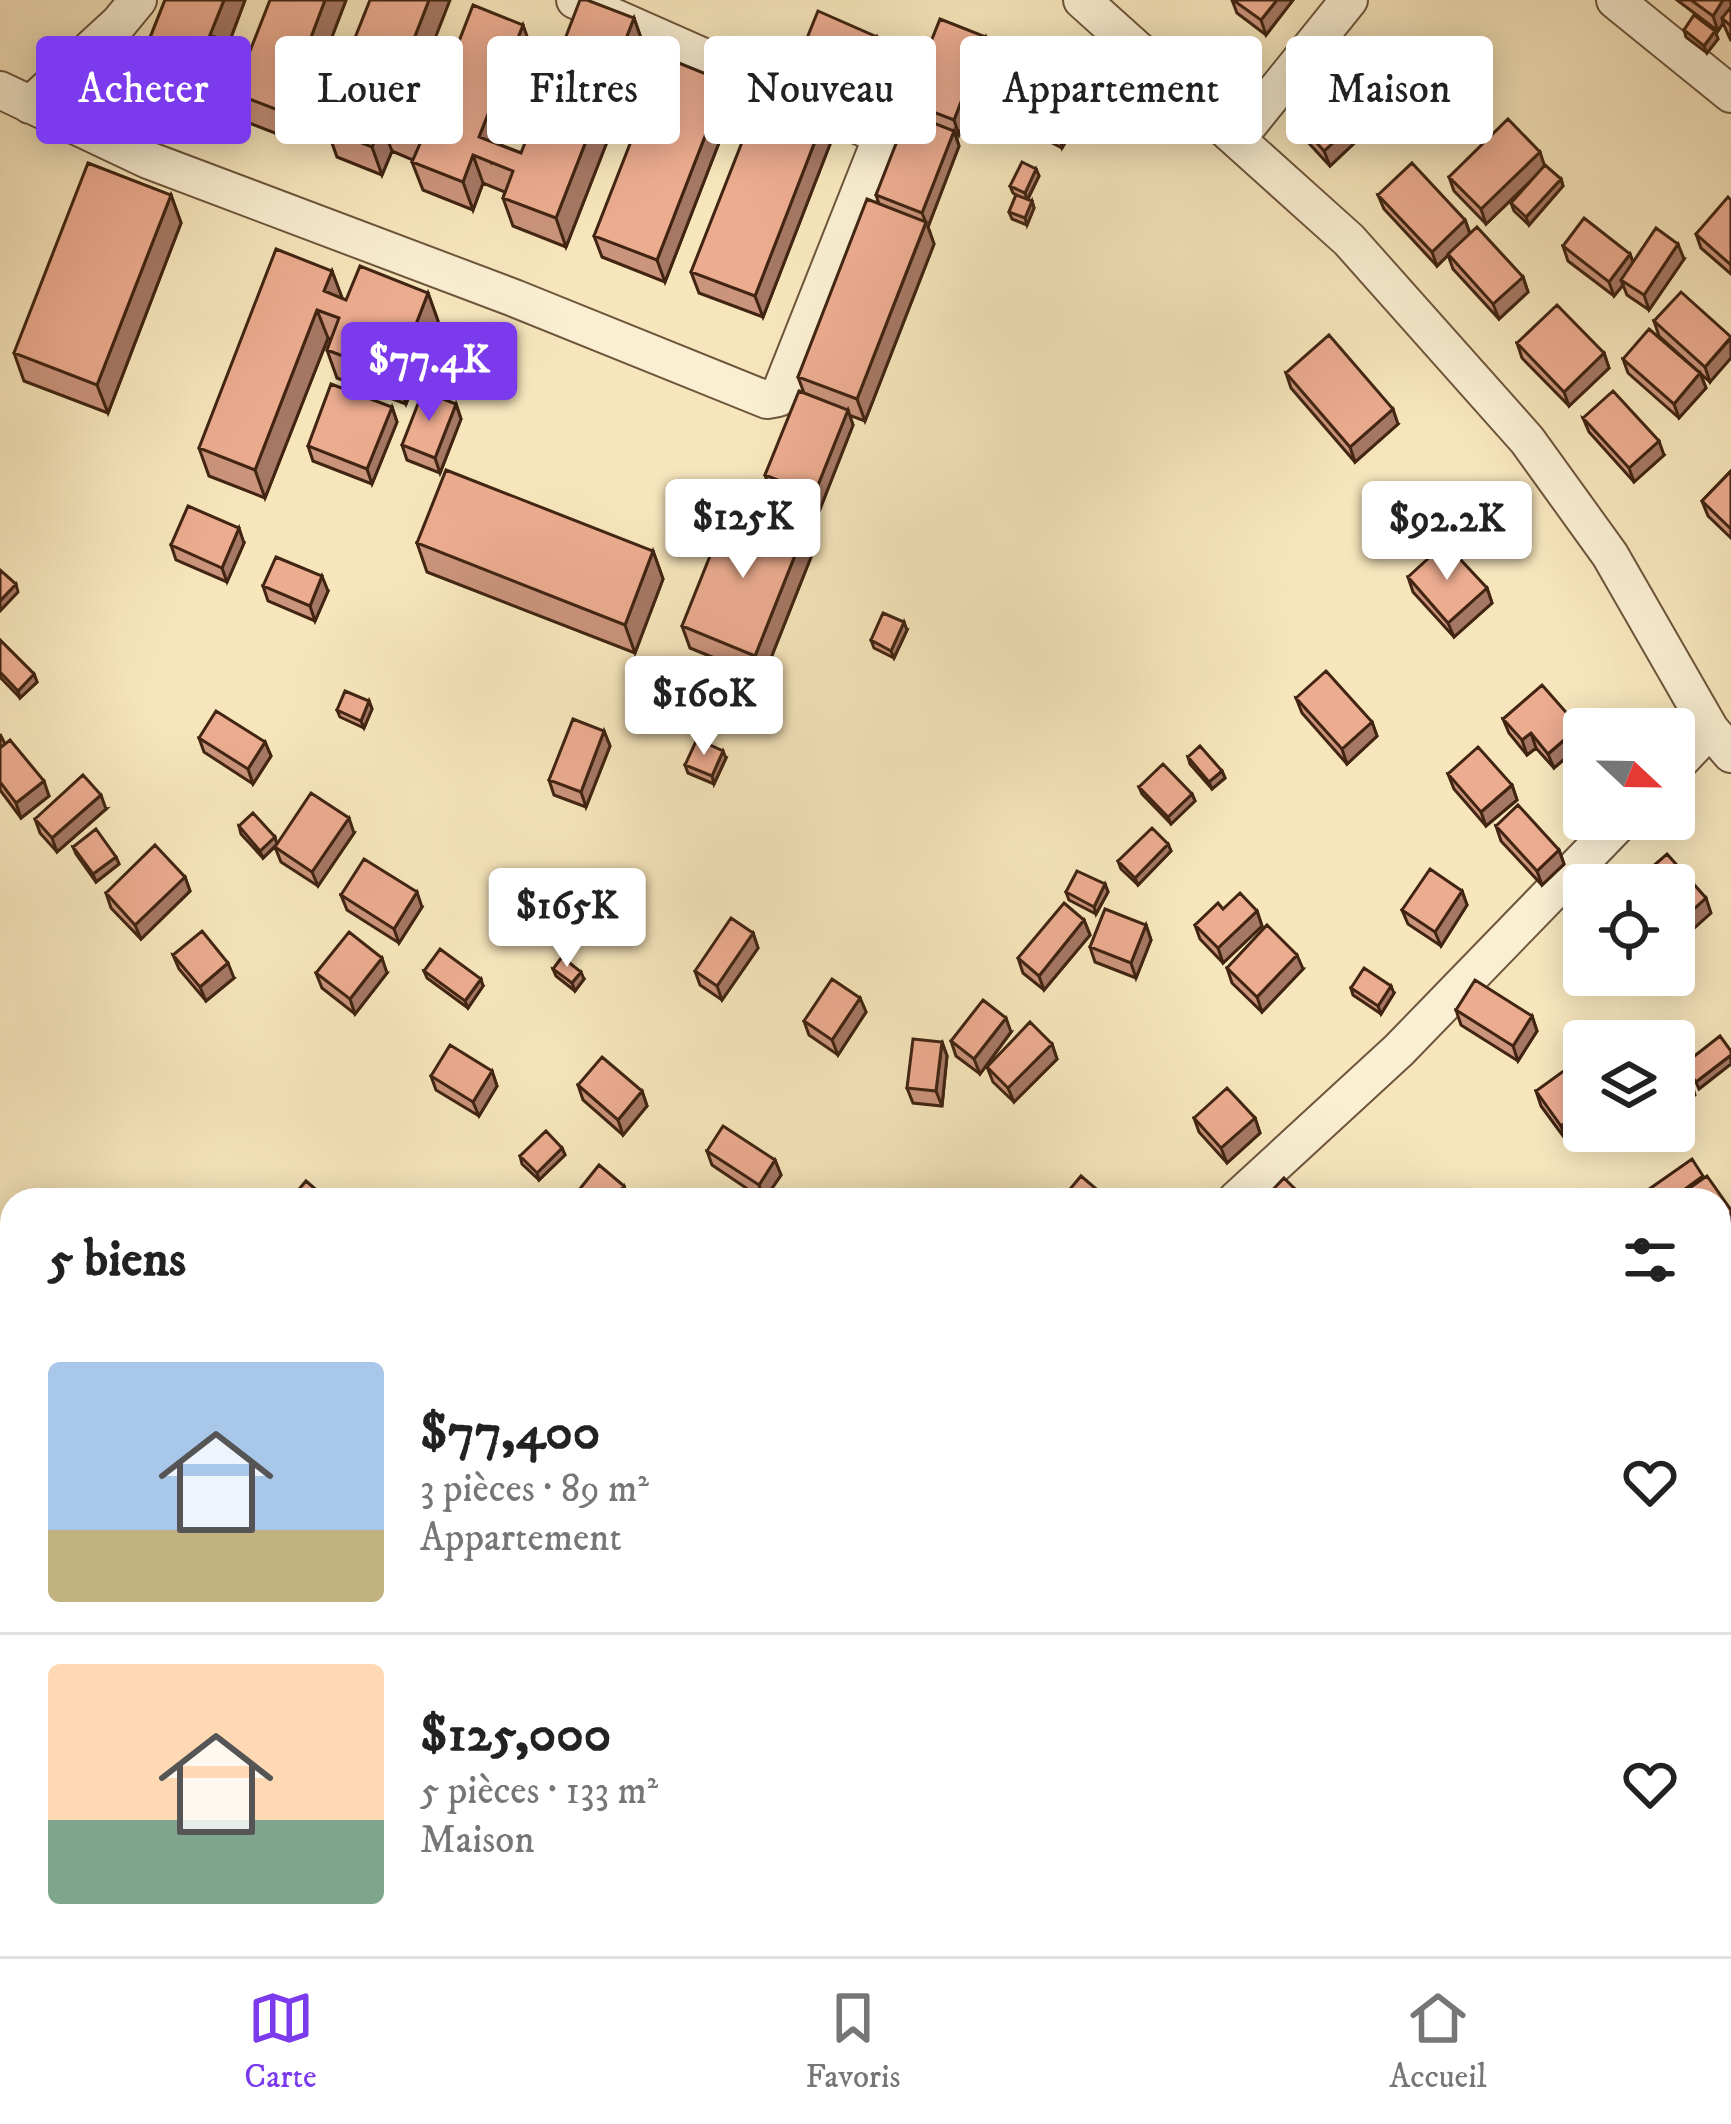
<!DOCTYPE html>
<html lang="fr">
<meta charset="utf-8">
<style>
:root{--surface:#fff;--page:#f2f2f2;--text:#222;--muted:#767676;--line:#e0e0e0;--accent:#7c3aed}
body{margin:0;font-family:"IM FELL DW Pica",serif;background:var(--page);color:var(--text);height:100vh;display:flex;flex-direction:column;font-size:45px;white-space:nowrap}
*{box-sizing:border-box;margin:0}
p{font-size:39px;color:var(--muted)}
.icon{flex:none;width:66px;height:66px;fill:none;stroke:currentColor;stroke-width:2;stroke-linecap:round;stroke-linejoin:round}
.map{position:relative;flex:1;overflow:hidden}
.details{position:absolute;left:0px;top:1188px;width:1731px;height:768px;display:flex;flex-direction:column;background:var(--surface);border-radius:36px 36px 0 0;box-shadow:0 6px 30px #0003}
.details>*{flex:none}
.hud{position:absolute;left:36px;top:36px;width:1659px;height:108px;display:flex;gap:24px}
.needle{width:78px;rotate:112deg}
.buttons{position:absolute;left:1563px;top:708px;display:grid;gap:24px}
.buttons a{display:grid;place-items:center;width:132px;height:132px;border-radius:12px;background:var(--surface);box-shadow:0 6px 30px #0003;font-size:60px}
.price{position:absolute;translate:-50% -102px;padding:0 27px;border-radius:12px;background:#fff;color:#222;font-size:39px;line-height:78px;filter:drop-shadow(0 3px 6px #0008)}
.price::after{content:'';position:absolute;left:50%;top:72px;width:36px;height:27px;margin-left:-18px;background:inherit;clip-path:polygon(0 0,100% 0,50% 100%)}
.price.current{background:var(--accent);color:#fff}
ul{padding:0;list-style:none}
li{display:flex;align-items:center;gap:36px;height:300px;padding:0 48px}
li+li{border-top:3px solid var(--line)}
li span{display:grid;place-items:center;flex:none;width:336px;height:240px;border-radius:12px;color:#555}
li>.icon{margin-inline-start:auto}
span .icon{width:144px;height:144px;fill:#fffc;stroke-width:1}
li b{font-size:51px}
h2{display:flex;justify-content:space-between;align-items:center;height:144px;padding:0 48px;font-size:51px}
.tag{padding:0 42px;border-radius:12px;background:var(--surface);box-shadow:0 6px 30px #0003;font-size:42px;line-height:108px}
.tag.current{background:var(--accent);color:#fff}
.tabs{display:flex;justify-content:space-around;align-items:center;height:168px;border-top:3px solid var(--line);background:var(--surface);font-size:33px;color:var(--muted)}
.tabs a{display:grid;justify-items:center;gap:6px}
.tabs .current{color:var(--accent)}
.map>svg:first-child{display:block}
</style>
<div class="map">
<svg width="1731" height="1956" viewBox="0 0 1731 1956">
<rect width="100%" height="100%" fill="#f7e6bc"/>
<filter id="stains"><feTurbulence type="fractalNoise" baseFrequency=".00167" numOctaves="4"/><feColorMatrix values="0 0 0 0 .2 0 0 0 0 .09 0 0 0 0 .02 0 0 0 .5 -.17"/></filter>
<radialGradient id="worn" r=".72"><stop offset=".6" stop-color="#630" stop-opacity="0"/><stop offset="1" stop-color="#630" stop-opacity=".3"/></radialGradient>
<g fill="none" stroke-linecap="round" stroke-linejoin="round">
<!-- minor casing -->
<g stroke="#6e553c" stroke-width="40">
<path id="minor" d="M1082 0 1349 240 1527 440 1610 555 1710 729 1731 754
M1615 0 1731 94
M0 90 148 160 514 298 767 400 778 398 882 136 575 0
M30 105 119 23 138 0
M1237 139 1349 0
M1674 767 1710 729
M1236 1200 1399 1050 1623 819
M0 1454 12 1461
M0 1790 12 1801
M1719 1903 1731 1916
M168 1944 180 1956
M572 1944 586 1956
M1385 1944 1395 1956"/>
</g>
<!-- minor -->
<use href="#minor" stroke="#faefd3" stroke-width="36"/>
</g>
<!-- wall -->
<path fill="#cb947c" stroke="#412512" stroke-width="3" d="M165 0H245L229 43 250 51 346 0 317 76 429 119 533 53 498 144 521 153 634 18 644 47 566 247 513 226 503 198 505 192 483 183 473 210 423 190 412 162 413 160 392 151 382 175 337 157 327 129 301 119 293 140 244 121 234 93 214 85 206 106 153 86 142 58Z
M1232 0H1293L1266 35 1237 13Z
M1677 0H1731V41L1723 23 1718 31Z
M1684 30 1715 31 1718 39 1707 53 1686 37Z
M877 37 883 51 866 88 808 62 803 48Z
M992 52 959 135 955 133 959 146 928 227 934 244 865 421 849 415 853 425 820 509 770 489 765 475 804 393 798 377 879 204 876 195 912 115 907 102Z
M134 67 140 81 125 119 83 103 78 88Z
M1438 75 1477 78 1460 99 1440 83Z
M726 82 734 104 665 282 602 257 594 236Z
M1288 111 1368 130 1330 166 1293 126Z
M824 118 832 139 763 317 699 293 691 272Z
M1026 124 1068 126 1070 134 1062 148 1029 131Z
M1545 166 1561 179 1563 186 1529 225 1514 211 1511 203 1537 175 1486 224 1454 191 1449 177Z
M1036 169 1039 176 1028 199 1032 201 1034 208 1027 225 1012 219 1009 212 1016 195 1013 193 1010 186Z
M171 195 181 223 108 413 24 381 14 353Z
M1378 195 1465 220 1470 233 1523 277 1528 292 1499 319 1453 269 1448 255 1437 266 1384 209Z
M1731 200V274L1701 248 1696 234Z
M1563 246 1630 254 1633 262 1684 259 1649 310 1627 295 1623 285 1614 296 1568 261Z
M332 271 342 299 346 300 428 293 438 321 406 404 337 378 327 350 331 339 328 338 265 498 209 476 199 448Z
M1654 321 1731 337 1710 382 1659 336Z
M1517 343 1604 353 1609 368 1569 406 1522 358Z
M1623 359 1700 373 1706 388 1679 418 1628 373Z
M1286 373 1398 424 1355 462 1291 388Z
M456 404 461 419 440 473 407 460 402 445Z
M392 407 397 422 372 484 313 461 308 446Z
M1583 418 1664 455 1634 482 1589 432Z
M1731 471V538L1708 516 1702 501Z
M803 535 811 557 763 678 690 648 682 626Z
M244 543 227 582 176 560 171 545Z
M417 543 653 551 663 579 635 653 427 572Z
M1408 577 1487 588 1492 603 1454 637 1413 592Z
M263 586 328 591 315 621 268 601Z
M907 630 894 658 874 648 871 640Z
M0 640 34 674 37 682 20 698 0 677Z
M697 680 699 687 685 718 656 705 654 697Z
M1296 698 1372 722 1377 736 1347 764 1302 713Z
M369 701 372 709 364 728 340 717 337 710Z
M1503 719 1584 741V742L1554 768 1536 748 1527 755 1509 733Z
M604 731 610 746 586 807 554 795 549 780Z
M0 734 5 744 49 796 21 818 0 790Z
M199 738 265 742 271 756 253 784 204 752Z
M1188 757 1222 771 1225 778 1212 789 1190 764Z
M726 758 714 784 688 773 685 765Z
M1448 774 1512 785 1517 800 1486 826 1454 789Z
M1139 787 1192 794 1195 801 1171 824 1142 794Z
M106 809 57 852 40 833 35 819Z
M239 826 277 844 354 833 318 886 281 862 275 847 277 845 263 858 241 834Z
M1496 826 1559 850 1564 864 1542 885 1501 841Z
M1168 844 1171 851 1138 885 1121 869 1118 861Z
M73 847 116 857 119 864 96 882 76 854Z
M185 877 190 891 141 939 111 908 106 893Z
M1105 884 1108 892 1096 914 1069 900 1066 892Z
M1462 891 1467 905 1441 946 1408 924 1402 910Z
M341 895 422 907 399 943 347 910Z
M1257 911 1262 926 1223 963 1200 939 1195 925Z
M1084 920 1090 935 1044 990 1023 973 1018 958Z
M1146 925 1151 940 1136 978 1095 962 1090 947Z
M753 933 758 948 722 1000 700 985 695 971Z
M173 955 234 978 206 1001 179 969Z
M1227 968 1303 969 1262 1012 1232 983Z
M553 969 584 979 575 991 556 976Z
M424 971 483 986 468 1008 427 978Z
M316 973H387L355 1014 322 988Z
M1351 988 1394 993 1381 1014 1353 995Z
M860 998 866 1012 838 1055 809 1035 804 1021Z
M1456 1010 1532 1016 1537 1031 1518 1061 1461 1025Z
M1011 1032 980 1074 956 1056 951 1041Z
M942 1042 947 1056 942 1106 913 1103 907 1088Z
M1052 1044 1057 1059 1014 1102 993 1082 987 1067Z
M492 1071 497 1086 479 1116 436 1090 431 1076Z
M578 1085 642 1091 647 1106 623 1135 583 1100Z
M1536 1091 1584 1096 1566 1140 1541 1106Z
M1194 1118H1255L1260 1133 1227 1163 1199 1132Z
M562 1148 565 1155 539 1180 522 1164 520 1156Z
M707 1151 775 1160 781 1175 764 1200 712 1165Z
M1731 1380V1431L1719 1416V1390Z
M12 1420V1454L6 1449 0 1434Z
M0 1673 12 1682V1763L0 1753Z
M1719 1724 1731 1734V1769L1719 1759Z
M238 1944H273L262 1956H252Z"/>
<!-- shaded-wall -->
<path fill="#a57865" stroke="#412512" stroke-width="3" d="M224 0H245L221 64 210 35Z
M325 0H346L309 97 299 69Z
M429 0H450L399 131 389 103Z
M1277 0H1293L1266 35 1261 20Z
M1723 0H1731V9L1722 18 1723 23 1718 31 1713 16Z
M634 18 644 47 566 247 556 218Z
M523 25 533 53 491 162 479 137Z
M1715 31 1718 39 1707 53 1704 46Z
M877 37 883 51 866 88 861 73Z
M986 37 992 52 959 135 954 120Z
M204 57 214 85 206 106 196 78Z
M134 67 140 81 125 119 120 104Z
M1475 70 1477 78 1460 99 1458 92Z
M726 82 734 104 665 282 657 260Z
M291 91 301 119 293 140 283 112Z
M1363 116 1368 130 1330 166 1324 151Z
M824 118 832 139 763 317 755 296Z
M381 123 392 151 382 175 372 147Z
M1068 126 1070 134 1062 148 1060 141Z
M954 131 959 146 928 227 934 244 865 421 857 399 926 223 922 213Z
M1540 152 1545 167 1486 224 1481 209Z
M473 155 483 183 473 210 463 182Z
M1036 169 1039 176 1027 200 1025 193Z
M1561 179 1563 186 1529 225 1526 217Z
M171 195 181 223 108 413 97 385Z
M1032 201 1034 208 1027 225 1025 218Z
M1465 220 1470 234 1437 266 1432 252Z
M1678 244 1684 259 1649 310 1644 295Z
M1630 254 1635 268 1621 280 1623 285 1614 296 1609 282Z
M332 271 343 300 324 291Z
M1523 277 1528 292 1499 319 1493 304Z
M428 293 438 321 406 404 396 376Z
M317 310 328 338 265 498 255 470Z
M1731 338V358L1710 382 1705 367Z
M1604 353 1609 368 1569 406 1564 392Z
M1700 373 1706 388 1679 418 1674 404Z
M456 404 461 419 440 473 435 458Z
M392 407 397 422 372 484 367 469Z
M1393 409 1398 424 1355 462 1350 447Z
M848 410 853 425 820 509 814 495Z
M1659 441 1664 455 1634 482 1629 468Z
M239 528 244 543 227 582 222 568Z
M803 535 811 557 763 678 755 656Z
M653 551 663 579 635 653 625 625Z
M322 576 328 591 315 621 310 606Z
M16 584 18 592 0 611V601Z
M1487 588 1492 603 1454 637 1448 623Z
M904 622 907 630 894 658 891 651Z
M34 674 37 682 20 698 18 691Z
M697 680 699 687 685 718 682 711Z
M369 701 372 709 364 728 361 721Z
M1372 722 1377 736 1347 764 1342 749Z
M1579 727 1584 742 1554 768 1548 754Z
M604 731 610 746 586 807 581 792Z
M1531 733 1536 748 1527 755 1522 740Z
M265 742 271 756 253 784 248 769Z
M723 751 726 758 714 784 712 776Z
M1222 771 1225 778 1212 789 1209 782Z
M44 781 49 796 21 818 16 803Z
M1512 785 1517 800 1486 826 1481 812Z
M1192 794 1195 801 1171 824 1168 817Z
M101 795 106 809 57 852 52 838Z
M349 818 354 833 318 886 312 872Z
M275 837 277 844 263 858 260 851Z
M1168 844 1171 851 1138 885 1135 878Z
M1559 850 1564 864 1542 885 1537 871Z
M116 857 119 864 96 882 93 874Z
M185 877 190 891 141 939 135 925Z
M1105 884 1108 892 1096 914 1094 907Z
M1462 891 1467 905 1441 946 1435 932Z
M417 892 422 907 399 943 394 929Z
M1706 898 1711 913 1682 939 1676 925Z
M1257 911 1262 926 1223 963 1218 948Z
M1084 920 1090 935 1044 990 1039 976Z
M1146 925 1151 940 1136 978 1131 963Z
M753 933 758 948 722 1000 717 986Z
M1297 955 1303 969 1262 1012 1257 997Z
M382 958 387 973 355 1014 350 999Z
M228 963 234 978 206 1001 200 987Z
M581 972 584 979 575 991 572 983Z
M481 979 483 986 468 1008 465 1001Z
M1391 986 1394 993 1381 1014 1378 1006Z
M860 998 866 1012 838 1055 832 1040Z
M1532 1016 1537 1031 1518 1061 1513 1046Z
M1006 1018 1011 1032 980 1074 974 1059Z
M942 1042 947 1056 942 1106 936 1091Z
M1052 1044 1057 1059 1014 1102 1008 1088Z
M1731 1055V1064L1699 1089 1696 1082Z
M492 1071 497 1086 479 1116 473 1102Z
M1693 1088 1695 1095 1678 1109 1675 1102Z
M642 1091 647 1106 623 1135 618 1120Z
M1584 1109V1127L1566 1140 1561 1126Z
M1255 1118 1260 1133 1227 1163 1221 1148Z
M562 1148 565 1155 539 1180 537 1173Z
M775 1160 781 1175 764 1200 759 1185Z
M624 1186 629 1200H613Z
M1731 1213V1232L1719 1240V1222Z
M6 1565 9 1573 0 1586V1575Z
M12 1688V1709L0 1724V1703Z
M254 1944H273L262 1956H256L252 1947Z
M770 1944H800L788 1956H758Z
M821 1944H834L823 1952Z
M1128 1944H1139L1125 1956H1120L1119 1952Z"/>
<!-- building -->
<path fill="#ecac90" stroke="#412512" stroke-width="3" d="M165 0H224L210 35 250 51 270 0H325L299 69 337 83 370 0H429L389 103 429 119 473 5 523 25 479 137 521 153 580 0H587L634 18 556 218 503 198 513 171 473 155 463 182 412 162 422 139 381 123 372 147 326 129 335 108 291 91 283 112 234 93 243 72 204 57 196 78 142 58Z
M1233 0H1277L1261 20Z
M1691 0H1723L1713 16Z
M1731 7V26L1722 18Z
M818 11 877 37 861 73 803 48Z
M1694 15 1715 31 1704 46 1684 30Z
M940 19 986 37 954 120 907 102Z
M92 51 134 67 120 104 78 88Z
M1455 54 1475 70 1458 92 1438 75Z
M664 57 726 82 657 260 594 236Z
M1326 76 1363 116 1324 151 1288 111Z
M761 94 824 118 755 296 691 272Z
M1034 109 1068 126 1060 141 1026 124Z
M908 113 954 131 922 213 876 195Z
M1508 119 1540 152 1481 209 1449 177Z
M1022 162 1036 169 1025 193 1010 186Z
M88 163 171 195 97 385 14 353Z
M1412 163 1465 220 1432 252 1378 195Z
M1545 165 1561 179 1526 217 1511 203Z
M1016 195 1032 201 1025 218 1009 212Z
M1728 197 1731 200V265L1696 234Z
M867 199 926 222 857 399 798 377Z
M1584 218 1630 254 1609 282 1563 246Z
M1477 227 1523 277 1493 304 1448 254Z
M1656 228 1678 244 1644 295 1621 280Z
M276 249 332 271 324 291 346 300 360 266 428 293 396 376 327 350 339 318 317 310 255 470 199 448Z
M1681 292 1731 337 1705 367 1654 321Z
M1557 305 1604 353 1564 392 1517 343Z
M1649 329 1700 373 1674 404 1623 359Z
M1329 335 1393 409 1350 447 1286 373Z
M331 384 392 407 367 469 308 446Z
M423 391 456 404 435 458 402 445Z
M799 391 848 410 814 495 765 475Z
M1613 391 1659 441 1629 468 1583 418Z
M446 470 653 551 625 625 417 543Z
M1731 471V529L1702 501Z
M188 506 239 528 222 568 171 545Z
M730 506 803 535 755 656 682 626Z
M1445 543 1487 588 1448 623 1408 577Z
M276 557 322 576 310 606 263 586Z
M0 570 16 584 0 601Z
M883 613 904 622 891 651 871 640Z
M0 640 34 674 18 691 0 672Z
M668 666 697 680 682 711 654 697Z
M1326 671 1372 722 1342 749 1296 698Z
M1542 685 1579 727 1548 754 1531 733 1522 740 1503 719Z
M345 691 369 701 361 721 337 710Z
M216 711 265 742 248 769 199 738Z
M573 719 604 731 581 792 549 780Z
M697 739 723 751 712 776 685 765Z
M10 740 44 781 16 803 0 782V748Z
M1200 746 1222 771 1209 782 1188 757Z
M1478 747 1512 785 1481 812 1448 774Z
M1163 764 1192 794 1168 817 1139 787Z
M83 775 101 795 52 838 35 819Z
M311 793 349 818 312 872 275 847Z
M1518 805 1559 850 1537 871 1496 826Z
M253 813 275 837 260 851 239 826Z
M1152 828 1168 844 1135 878 1118 861Z
M96 829 116 857 93 874 73 847Z
M155 845 185 877 135 925 106 893Z
M1667 854 1706 898 1676 925 1674 922V885H1641L1637 880Z
M364 859 417 892 394 929 341 895Z
M1430 869 1462 891 1435 932 1402 910Z
M1077 871 1105 884 1094 907 1066 892Z
M1240 893 1257 911 1218 948 1195 925 1218 903 1223 909Z
M1064 903 1084 920 1039 976 1018 958Z
M1105 909 1146 925 1131 963 1090 947Z
M731 918 753 933 717 986 695 971Z
M1267 925 1297 955 1257 997 1227 968Z
M202 931 228 963 200 987 173 955Z
M349 932 382 958 350 999 316 973Z
M440 949 481 979 465 1001 424 971Z
M562 957 581 972 572 983 553 969Z
M1364 968 1391 986 1378 1006 1351 988Z
M832 979 860 998 832 1040 804 1021Z
M1475 980 1532 1016 1513 1046 1456 1010Z
M983 1000 1006 1018 974 1059 951 1041Z
M1030 1022 1052 1044 1008 1088 987 1067Z
M1619 1025 1633 1041H1601Z
M1720 1036 1731 1051V1055L1696 1082 1683 1065Z
M913 1039 942 1042 936 1091 907 1088Z
M450 1045 492 1071 473 1102 431 1076Z
M602 1057 642 1091 618 1120 578 1085Z
M1565 1070 1584 1096V1109L1561 1126 1536 1091Z
M1679 1070 1693 1088 1675 1102 1674 1074Z
M1227 1088 1255 1118 1221 1148 1194 1118Z
M723 1126 775 1160 759 1185 707 1151Z
M546 1131 562 1148 537 1173 520 1156Z
M1692 1159 1703 1176 1670 1200H1650L1645 1192Z
M599 1165 624 1186 613 1200H571Z
M1081 1176 1108 1199 1107 1200H1061Z
M1707 1176 1731 1210V1213L1719 1222V1200H1672Z
M1284 1178 1306 1200H1263Z
M306 1181 328 1200H290Z
M1731 1380V1423L1719 1408V1390Z
M12 1420V1443L0 1434Z
M0 1673 12 1682V1688L0 1703Z
M12 1697V1749L0 1738V1711Z
M1719 1724 1731 1734V1764L1719 1754Z
M1720 1923 1731 1934V1956H1671L1659 1944H1719Z
M5 1930 12 1933V1944H31L34 1946 41 1956H0V1935Z
M300 1944H310L322 1956H288Z
M325 1944H359L370 1956H328L321 1948Z
M449 1944H519L524 1949 517 1956H436Z
M678 1944H770L758 1956H666Z
M1112 1944H1128L1119 1952Z
M1253 1944H1265L1275 1956H1240Z
M857 1945 860 1956H844L842 1949Z"/>
<rect width="100%" height="100%" filter="url(#stains)"/>
<rect width="100%" height="100%" fill="url(#worn)"/>
</svg>
<div class="buttons">
<a><svg class="needle" viewBox="-14 -14 28 28"><path d="M0-13l5 13h-10z" fill="#e53935"/><path d="M0 13l5-13h-10z" fill="#767676"/></svg></a>
<a><svg class="icon" aria-label="locate" viewBox="0 0 24 24"><circle cx="12" cy="12" r="6"/><path d="M12 2v4M12 18v4M2 12h4M18 12h4"/></svg></a>
<a><svg class="icon" aria-label="layers" viewBox="0 0 24 24"><path d="M12 4l9 5-9 5-9-5zM3 14l9 5 9-5"/></svg></a>
</div>
<b class="price current" style="left:429px;top:424px">$77.4K</b>
<b class="price" style="left:743px;top:581px">$125K</b>
<b class="price" style="left:1447px;top:583px">$92.2K</b>
<b class="price" style="left:704px;top:758px">$160K</b>
<b class="price" style="left:567px;top:970px">$165K</b>
<div class="hud">
<a class="tag current">Acheter</a>
<a class="tag">Louer</a>
<a class="tag">Filtres</a>
<a class="tag">Nouveau</a>
<a class="tag">Appartement</a>
<a class="tag">Maison</a>
</div>
<section class="details">
<h2>5 biens<svg class="icon" aria-label="filters" viewBox="0 0 24 24"><path d="M4 7h16M4 17h16"/><circle cx="9" cy="7" r="2"/><circle cx="15" cy="17" r="2"/></svg></h2>
<ul>
<li><span style="background:linear-gradient(#a9c7e8 70%,#c2b280 0)"><svg class="icon" aria-label="home" viewBox="0 0 24 24"><path d="M3 11l9-7 9 7M6 9v11h12V9"/></svg></span><div><b>$77,400</b><p>3 pièces · 89 m²</p><p>Appartement</p></div><svg class="icon" aria-label="heart" viewBox="0 0 24 24"><path d="M12 20l-8-8c-3-5 5-10 8-4 3-6 11-1 8 4z"/></svg></li>
<li><span style="background:linear-gradient(#ffd9b3 65%,#7fa58c 0)"><svg class="icon" aria-label="home" viewBox="0 0 24 24"><path d="M3 11l9-7 9 7M6 9v11h12V9"/></svg></span><div><b>$125,000</b><p>5 pièces · 133 m²</p><p>Maison</p></div><svg class="icon" aria-label="heart" viewBox="0 0 24 24"><path d="M12 20l-8-8c-3-5 5-10 8-4 3-6 11-1 8 4z"/></svg></li>
</ul>
</section>
</div>
<nav class="tabs">
<a class="current"><svg class="icon" aria-label="map" viewBox="0 0 24 24"><path d="M3 6l6-2 6 2 6-2v14l-6 2-6-2-6 2zM9 4v14M15 6v14"/></svg>Carte</a>
<a><svg class="icon" aria-label="saved" viewBox="0 0 24 24"><path d="M7 4h10v16l-5-4-5 4z"/></svg>Favoris</a>
<a><svg class="icon" aria-label="home" viewBox="0 0 24 24"><path d="M3 11l9-7 9 7M6 9v11h12V9"/></svg>Accueil</a>
</nav>
